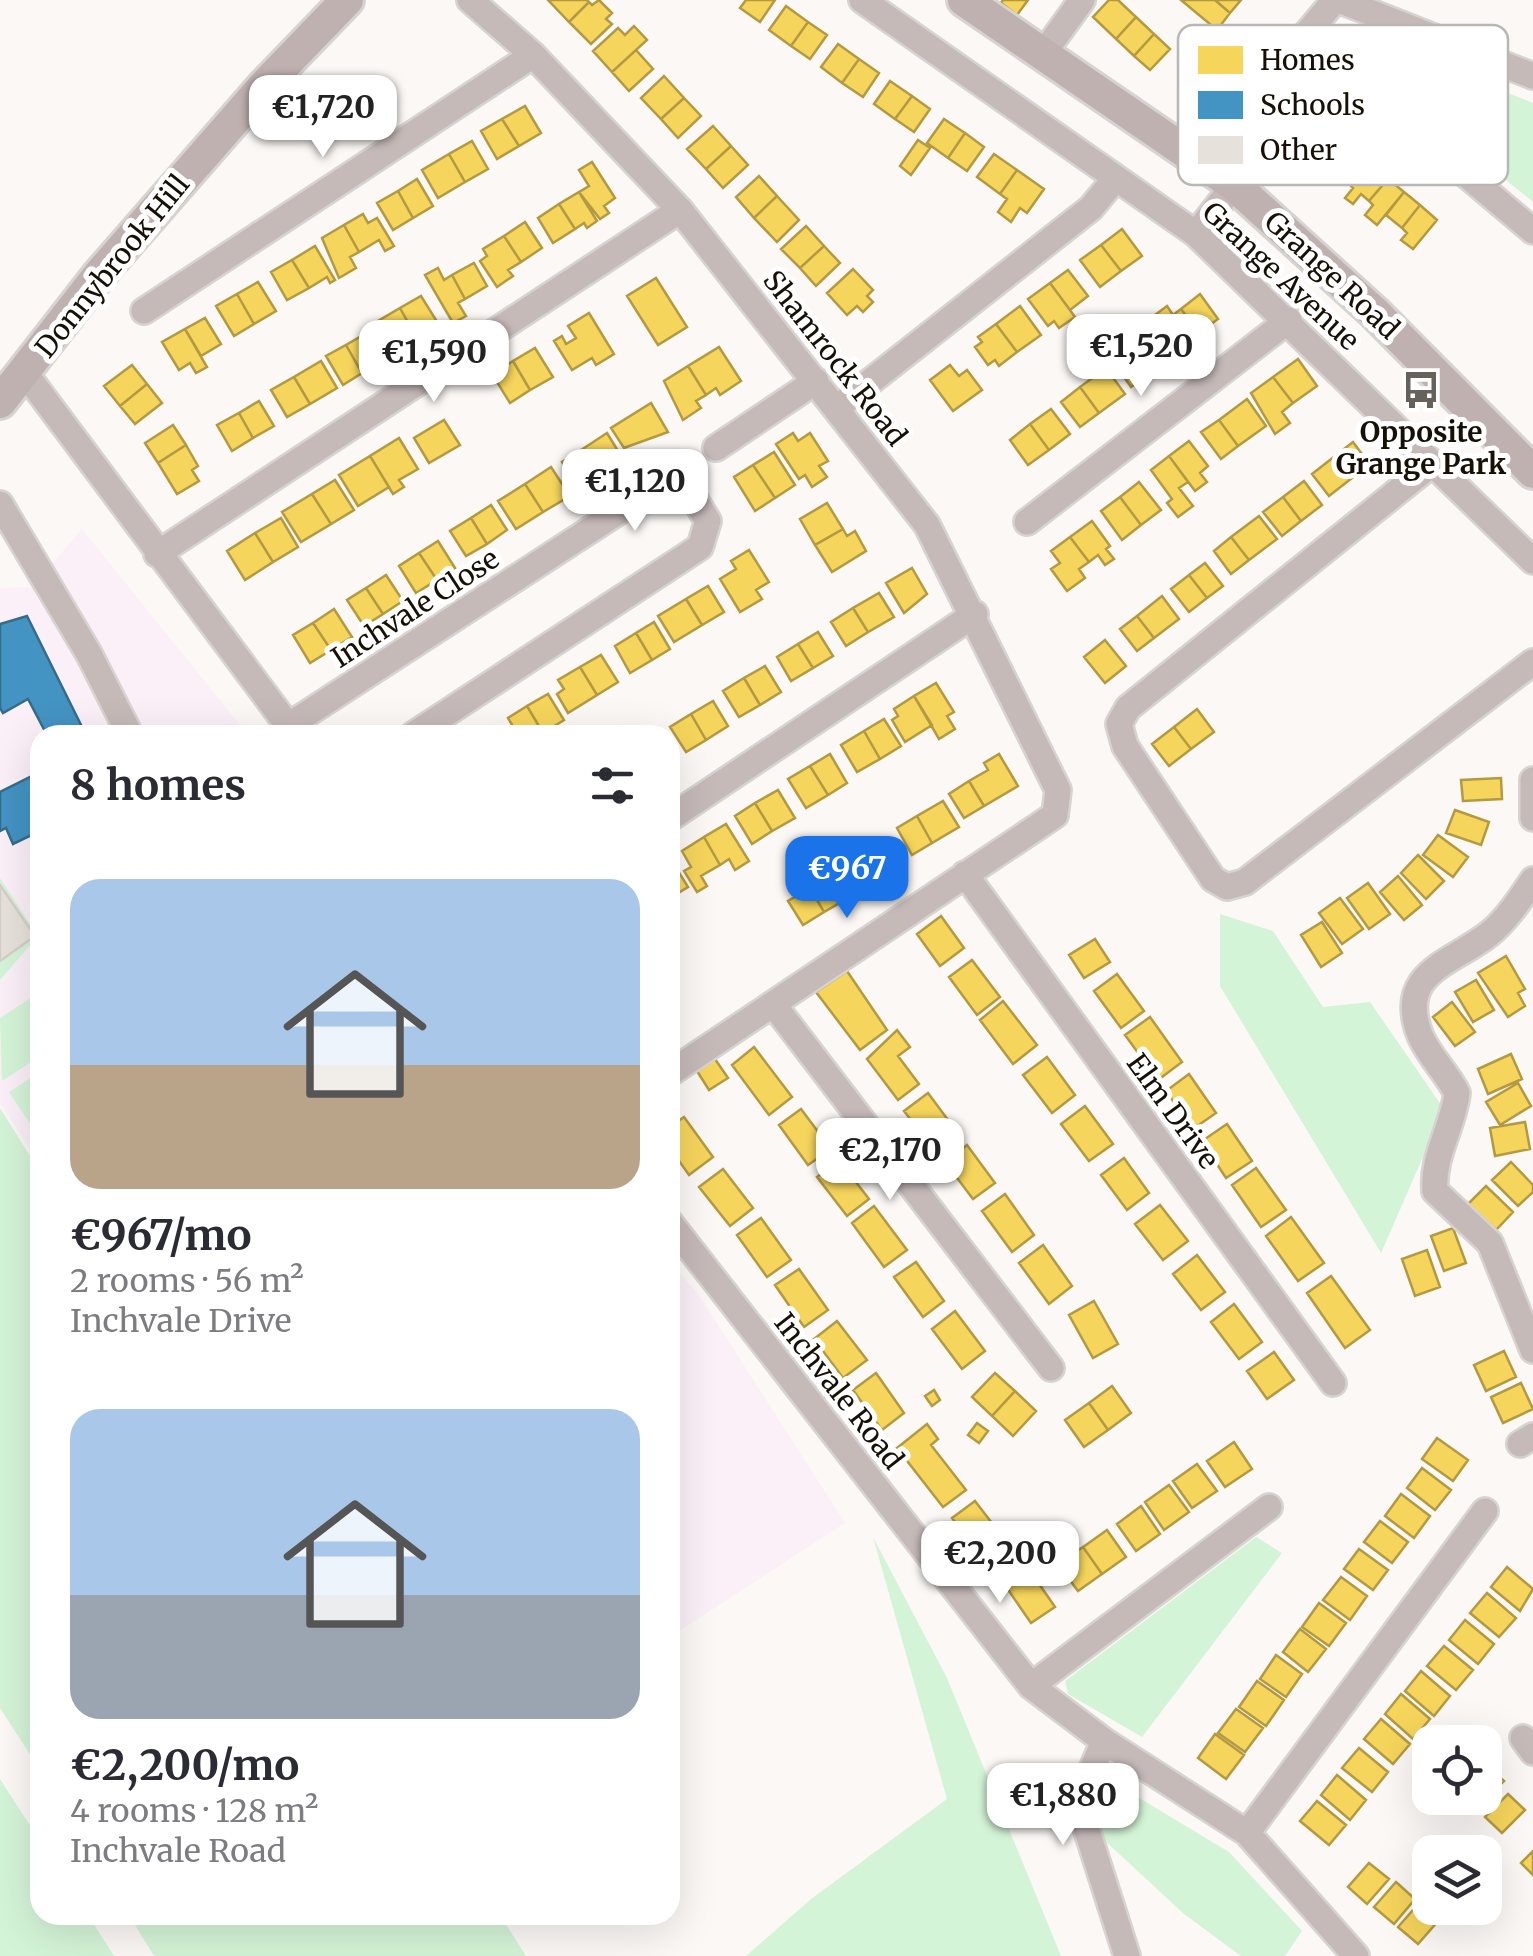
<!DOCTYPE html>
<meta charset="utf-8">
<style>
:root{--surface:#fff;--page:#f2f2f3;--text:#2b2b33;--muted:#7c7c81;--accent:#1a73e8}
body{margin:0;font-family:Merriweather,serif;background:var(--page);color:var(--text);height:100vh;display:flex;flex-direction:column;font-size:38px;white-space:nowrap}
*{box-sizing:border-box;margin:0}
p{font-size:32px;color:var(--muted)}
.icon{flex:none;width:55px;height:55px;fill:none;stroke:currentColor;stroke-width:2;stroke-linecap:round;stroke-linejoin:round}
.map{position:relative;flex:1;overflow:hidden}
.side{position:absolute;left:30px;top:725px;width:650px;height:1200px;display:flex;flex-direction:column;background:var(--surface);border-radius:30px;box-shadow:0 10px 40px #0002}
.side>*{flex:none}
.tools{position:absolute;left:1412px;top:1725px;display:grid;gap:20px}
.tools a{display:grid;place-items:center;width:90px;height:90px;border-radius:20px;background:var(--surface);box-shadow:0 10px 40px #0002;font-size:50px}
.price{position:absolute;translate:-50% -85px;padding:0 22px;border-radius:20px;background:#fff;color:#222;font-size:32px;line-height:65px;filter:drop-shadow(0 2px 5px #0008)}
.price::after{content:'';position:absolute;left:50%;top:60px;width:30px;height:22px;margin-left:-15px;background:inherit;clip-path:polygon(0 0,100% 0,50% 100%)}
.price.selected{background:var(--accent);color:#fff}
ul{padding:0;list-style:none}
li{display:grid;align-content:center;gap:20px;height:530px;padding:0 40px}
li span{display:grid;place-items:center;height:310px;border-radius:30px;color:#555}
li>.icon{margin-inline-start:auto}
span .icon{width:180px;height:180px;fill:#fffc;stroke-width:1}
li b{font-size:42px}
h2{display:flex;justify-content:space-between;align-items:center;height:120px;padding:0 40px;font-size:42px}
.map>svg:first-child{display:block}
</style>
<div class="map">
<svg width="1533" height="1956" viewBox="0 0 1533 1956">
<rect width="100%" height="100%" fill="#fbf8f5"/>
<!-- education -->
<path fill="#fbf0f7" d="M82 529 248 735H40V1165L0 1103V980L38 936 0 878V588L32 587Z
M670 1262 699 1295 845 1523 670 1637Z"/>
<!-- green -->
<path fill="#d4f4d7" d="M1414 56 1533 103V202L1403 97Z
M0 878 38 936 0 980Z
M1220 914 1273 931 1323 1007 1370 1002 1444 1109 1381 1253 1220 986Z
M40 992V1056L2 1081 0 1018Z
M40 1072V1136L39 1137 9 1092Z
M0 1108 40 1172V1770L0 1708Z
M873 1537 947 1678 1061 1956H746L811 1899 947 1799Z
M1256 1537 1282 1553 1142 1737 1068 1694 1065 1681Z
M0 1779 40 1841V1915H88L114 1956H0Z
M1111 1781 1229 1852 1302 1931 1285 1956H1241L1184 1914 1102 1838 1097 1802Z
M129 1915H500L526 1956H154Z"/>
<!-- homes -->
<path fill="#f6d55c" stroke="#b39a42" stroke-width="2.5" d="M548 0H587L589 2 569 22Z
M599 0 612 13 606 19 612 24 591 44 569 22 589 2 592 5Z
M746 0H775L760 22 740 8Z
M1003 0H1028L1017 15 1001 3Z
M1109 0H1118L1136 17 1116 39 1093 17Z
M1181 0H1215L1230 13 1217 30Z
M1215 0H1241L1230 13Z
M786 6 808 22 791 46 769 30Z
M1136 17 1154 34 1134 56 1116 39Z
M808 22 827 35 810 59 791 46Z
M634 26 647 40 612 72 593 51 618 28 625 35Z
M1154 34 1170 49 1150 70 1134 56Z
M838 44 859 59 842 83 821 67Z
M636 50 653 69 629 91 612 72Z
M859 59 879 73 863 97 842 83Z
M664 76 684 98 661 119 641 98Z
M890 81 912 96 895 119 874 104Z
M912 96 930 109 914 132 895 119Z
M684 98 701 116 678 138 661 119Z
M525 106 541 133 519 146 502 119Z
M502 119 519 146 497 159 481 131Z
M944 119 965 133 948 158 927 143Z
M713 126 731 146 706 169 687 149Z
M965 133 984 147 967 171 948 158Z
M918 140 930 148 911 175 900 166Z
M472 141 488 169 465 182 449 154Z
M731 146 748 165 723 188 706 169Z
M449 154 465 182 438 198 422 170Z
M994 154 1017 170 1000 194 977 177Z
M1366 161 1388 179 1369 201 1361 194 1353 204 1345 198 1353 188 1348 183Z
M592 162 615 198 604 206 609 213 600 219 579 192 589 186 579 170Z
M1017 170 1044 189 1027 213 1020 208 1011 222 998 212 1007 199 1000 194Z
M759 176 777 196 754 218 736 197Z
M417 179 433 206 413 218 398 191Z
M1388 179 1404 192 1377 225 1365 215 1373 205 1369 201Z
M398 191 413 218 393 230 377 203Z
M579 192 597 221 587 228 584 223 575 229 559 204Z
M1404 192 1420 205 1402 228 1386 215Z
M777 196 799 220 777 242 754 218Z
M559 204 575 229 553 243 538 218Z
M1420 205 1437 220 1413 249 1401 240 1407 233 1402 228Z
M363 214 368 223 377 218 394 246 385 251 379 240 359 252 344 225Z
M525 222 542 248 521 262 504 236Z
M344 225 359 252 350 257 356 268 339 278 322 238Z
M806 226 824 246 800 268 781 249Z
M1122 229 1142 256 1121 271 1101 245Z
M504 236 521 262 508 270 513 276 497 287 480 261 487 256 483 249Z
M1101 245 1121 271 1100 287 1080 260Z
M315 246 335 280 330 283 327 277 309 288 292 260Z
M824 246 840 263 816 286 800 268Z
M292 260 309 288 287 300 271 272Z
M474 263 487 286 465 299 452 275Z
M438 268 444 280 452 275 465 299 458 303 466 316 453 323 425 275Z
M853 269 873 290 867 296 873 302 863 312 857 306 847 315 827 293Z
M1068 270 1088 296 1070 310 1050 283Z
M656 278 687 327 658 345 627 296Z
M258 282 276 311 254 324 237 294Z
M1050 283 1075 317 1059 328 1054 321 1048 326 1028 299Z
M237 294 254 324 234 336 216 306Z
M1200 294 1218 319 1199 333 1181 309Z
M421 296 436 320 414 333 400 308Z
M1020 306 1041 335 1017 352 996 324Z
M1167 306 1173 315 1181 309 1199 333 1192 339 1198 347 1182 359 1151 318Z
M400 308 414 333 393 346 378 321Z
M589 313 614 354 596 365 592 358 572 370 554 341 562 336 566 344 576 338 568 326Z
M205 318 221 344 201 356 185 329Z
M996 324 1017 352 999 366 995 360 988 365 975 347 982 342 978 337Z
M185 329 207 367 196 373 190 363 179 370 162 342Z
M365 334 382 362 362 373 346 345Z
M1152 334 1170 358 1149 374 1131 350Z
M346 345 362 373 343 385 326 356Z
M719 347 741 381 720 395 716 388 706 395 688 366Z
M535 348 553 377 530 390 513 361Z
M1131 350 1149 374 1131 387 1114 363Z
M1298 359 1317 386 1293 403 1273 377Z
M321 361 337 388 310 404 294 377Z
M513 361 530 390 510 403 492 374Z
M132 365 147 384 120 406 104 386Z
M950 365 959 376 967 370 982 390 953 411 930 380Z
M688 366 706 395 696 401 701 408 683 420 664 381Z
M1106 368 1125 394 1099 413 1080 387Z
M294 377 310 404 287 417 271 390Z
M1273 377 1293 403 1282 412 1290 423 1275 434 1251 393Z
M147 384 162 403 135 424 120 406Z
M1080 387 1099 413 1080 427 1061 402Z
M1247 399 1266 426 1238 446 1219 420Z
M259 401 274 426 253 438 239 413Z
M651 403 668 432 624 448 611 428Z
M1051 409 1070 434 1049 450 1030 424Z
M239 413 253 438 232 451 217 425Z
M444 420 460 445 429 463 414 438Z
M1219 420 1238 446 1221 459 1201 432Z
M1030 424 1049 450 1028 465 1010 440Z
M173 425 186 445 158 463 145 443Z
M607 433 623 459 597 475 581 450Z
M793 433 798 441 810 433 828 461 819 466 827 477 812 487 805 475 799 479 776 444Z
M399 438 418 469 399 480 404 487 393 494 370 456Z
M1189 441 1208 466 1200 473 1207 482 1195 491 1169 456Z
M1353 442 1370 465 1352 478 1335 456Z
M186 445 198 466 192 470 199 481 177 494 158 463Z
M581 450 597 475 578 488 562 462Z
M774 452 795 485 775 498 753 465Z
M370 456 389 487 358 506 339 475Z
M1169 456 1188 482 1179 488 1193 506 1178 517 1167 503 1172 499 1151 470Z
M1335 456 1352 478 1329 496 1312 474Z
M753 465 775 498 755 511 734 477Z
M551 467 570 496 543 512 525 484Z
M335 480 354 510 331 524 312 494Z
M1304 481 1322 505 1301 521 1283 497Z
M1139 482 1161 510 1141 525 1120 497Z
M525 484 543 512 516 529 498 501Z
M312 494 331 524 301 542 282 512Z
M1120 497 1141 525 1122 540 1101 511Z
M1283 497 1301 521 1282 536 1263 512Z
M827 503 843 529 815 545 800 519Z
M491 505 507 530 487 544 471 518Z
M1259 516 1277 539 1249 560 1231 537Z
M281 518 298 547 273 562 255 533Z
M471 518 487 544 466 556 450 531Z
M1092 521 1110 546 1106 549 1114 559 1105 565 1098 555 1089 562 1070 537Z
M843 529 847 536 855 531 866 551 832 572 815 545Z
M255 533 273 562 245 580 227 551Z
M1070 537 1089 562 1079 569 1085 578 1067 591 1051 569 1060 563 1051 551Z
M1231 537 1249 560 1231 574 1214 551Z
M438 541 455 568 437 580 419 553Z
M749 550 769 582 756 590 762 599 740 612 720 579 736 569 731 561Z
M419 553 437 580 416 593 399 566Z
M1205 563 1223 586 1207 598 1189 575Z
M912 568 927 594 904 613 886 583Z
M386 575 403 601 383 614 366 588Z
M1189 575 1207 598 1189 612 1171 589Z
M708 586 724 612 702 625 686 599Z
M366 588 383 614 364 626 347 600Z
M879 593 894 617 868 632 853 608Z
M1162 596 1179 619 1154 638 1137 616Z
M686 599 702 625 674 642 658 616Z
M853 608 868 632 846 646 831 622Z
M334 609 352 637 331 650 313 623Z
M1137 616 1154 638 1137 651 1120 629Z
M654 622 670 649 652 660 636 633Z
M313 623 331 650 310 663 293 635Z
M818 632 833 656 813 668 798 644Z
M636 633 652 660 630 673 615 646Z
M1105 640 1126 666 1105 683 1084 657Z
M798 644 813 668 791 681 777 657Z
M601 655 618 682 597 695 580 667Z
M765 666 781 692 760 705 744 678Z
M580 667 597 695 568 713 557 694 564 689 558 680Z
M744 678 760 705 739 717 723 691Z
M936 683 954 712 947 716 955 729 939 739 914 696Z
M548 694 564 720 543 733 527 706Z
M914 696 932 725 905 742 892 720 898 716 894 709Z
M713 701 728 726 706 740 691 714Z
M527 706 543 733 539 735H518L508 718Z
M1197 709 1214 732 1191 749 1174 727Z
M691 714 706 740 686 752 670 727Z
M884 719 901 746 880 759 864 731Z
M1174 727 1191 749 1169 766 1152 744Z
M864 731 880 759 857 772 841 745Z
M830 754 847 783 828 795 810 766Z
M999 754 1018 786 984 806 969 781 988 770 984 763Z
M810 766 828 795 806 808 788 779Z
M1501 778 1502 799 1463 801 1461 780Z
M969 781 984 806 964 818 949 794Z
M778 790 795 818 772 831 755 803Z
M943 801 959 827 932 843 917 816Z
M755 803 772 831 752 844 735 816Z
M1455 810 1489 822 1481 845 1446 833Z
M917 816 932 843 912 855 897 828Z
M726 824 749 861 735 870 729 859 720 865 704 837Z
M1438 835 1468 857 1453 877 1423 855Z
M704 837 720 865 701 876 707 886 697 892 684 871 691 867 682 851Z
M883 838 899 865 879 877 862 850Z
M862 850 879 877 858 890 842 863Z
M1418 855 1444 881 1426 899 1401 873Z
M672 861 688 887 670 898V862Z
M835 873 850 897 824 912 810 888Z
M1398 876 1422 905 1404 920 1380 892Z
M1368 883 1390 914 1369 929 1347 898Z
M810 888 824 912 803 925 788 901Z
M1340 898 1363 929 1342 944 1319 913Z
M941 916 964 948 940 966 917 934Z
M1322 922 1342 953 1321 967 1301 935Z
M1095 939 1110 962 1084 978 1069 955Z
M1506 956 1525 989 1518 993 1525 1006 1508 1017 1478 973Z
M972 960 1000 997 977 1015 949 977Z
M847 971 887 1030 860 1050 816 992Z
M1117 974 1144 1011 1121 1028 1094 991Z
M1476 980 1494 1010 1473 1022 1455 992Z
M1003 1001 1037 1045 1013 1064 980 1020Z
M1452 1002 1475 1032 1455 1046 1433 1017Z
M1150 1017 1182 1062 1158 1080 1125 1035Z
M897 1030 910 1047 898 1056 919 1084 898 1100 867 1059Z
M754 1047 792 1097 769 1115 732 1065Z
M1511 1054 1522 1079 1488 1094 1478 1069Z
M1047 1057 1075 1095 1052 1113 1023 1075Z
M715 1059 728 1078 709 1090 697 1071Z
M1189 1074 1216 1113 1193 1129 1166 1091Z
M1518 1083 1531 1106 1500 1125 1486 1102Z
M928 1093 957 1132 934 1150 904 1111Z
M1085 1106 1113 1144 1089 1161 1061 1124Z
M801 1109 831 1149 808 1165 779 1125Z
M684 1117 713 1157 689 1175 670 1148V1127Z
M1525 1122 1530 1149 1495 1156 1490 1128Z
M1227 1124 1252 1161 1226 1178 1202 1141Z
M967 1145 995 1183 973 1199 945 1162Z
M1124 1158 1149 1193 1127 1210 1101 1175Z
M839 1160 869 1199 847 1216 817 1177Z
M1511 1162 1533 1185V1192L1518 1206 1492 1180Z
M1256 1168 1286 1210 1261 1227 1232 1185Z
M723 1169 753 1208 730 1226 699 1187Z
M1486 1186 1513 1212 1496 1230 1468 1204Z
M1005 1194 1034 1235 1012 1252 982 1211Z
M1160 1205 1188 1241 1163 1260 1135 1224Z
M874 1206 907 1250 884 1267 852 1223Z
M1291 1217 1324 1263 1298 1281 1266 1236Z
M761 1218 791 1260 767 1277 737 1235Z
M1453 1228 1466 1263 1444 1271 1431 1236Z
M1043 1245 1072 1286 1049 1304 1019 1263Z
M1427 1250 1440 1287 1415 1296 1402 1259Z
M1197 1255 1225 1292 1201 1310 1173 1274Z
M916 1262 944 1301 923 1317 894 1277Z
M799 1269 828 1310 804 1327 775 1285Z
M1331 1276 1370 1330 1345 1348 1307 1293Z
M1094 1301 1118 1344 1093 1358 1069 1315Z
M1234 1304 1262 1342 1239 1359 1211 1322Z
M955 1311 985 1351 962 1369 932 1329Z
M837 1321 867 1360 843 1378 814 1339Z
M1504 1351 1516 1377 1486 1391 1474 1365Z
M1274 1352 1294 1380 1267 1399 1247 1371Z
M876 1373 904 1413 882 1430 853 1390Z
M995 1373 1015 1391 992 1416 972 1397Z
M1521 1383 1533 1409 1503 1423 1491 1397Z
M1112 1386 1131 1413 1108 1430 1089 1403Z
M934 1390 940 1400 932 1406 925 1396Z
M1015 1391 1036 1411 1013 1436 992 1416Z
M1089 1403 1108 1430 1084 1447 1065 1420Z
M977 1423 988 1431 979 1443 968 1435Z
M927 1424 938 1439 931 1445 966 1490 943 1507 897 1448Z
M1437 1438 1468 1460 1453 1481 1422 1459Z
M1234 1442 1252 1469 1225 1487 1207 1461Z
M1197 1464 1217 1491 1192 1508 1173 1481Z
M1422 1468 1451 1490 1435 1510 1407 1488Z
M1169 1485 1189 1512 1164 1530 1145 1502Z
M1401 1494 1430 1516 1414 1538 1385 1516Z
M975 1501 1005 1540 983 1558 952 1518Z
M1141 1506 1160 1534 1136 1551 1117 1524Z
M1380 1521 1408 1542 1392 1563 1364 1542Z
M1107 1530 1126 1557 1102 1574 1083 1547Z
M1083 1547 1102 1574 1078 1591 1058 1564Z
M1359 1549 1388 1570 1373 1590 1344 1569Z
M1024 1562 1055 1607 1031 1623 1000 1578Z
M1507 1567 1533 1589 1520 1611 1491 1587Z
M1341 1577 1367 1596 1350 1620 1323 1600Z
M1487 1593 1516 1618 1499 1637 1470 1613Z
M1319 1603 1346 1623 1329 1646 1302 1627Z
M1465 1620 1494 1644 1478 1664 1449 1640Z
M1300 1629 1326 1649 1308 1672 1283 1652Z
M1444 1646 1473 1670 1456 1690 1427 1666Z
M1276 1655 1302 1674 1286 1697 1260 1679Z
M1421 1671 1450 1696 1434 1716 1405 1691Z
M1257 1681 1284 1700 1266 1726 1239 1707Z
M1401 1694 1430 1719 1413 1739 1385 1714Z
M1236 1709 1263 1728 1245 1752 1218 1733Z
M1381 1719 1410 1744 1393 1764 1364 1739Z
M1215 1734 1244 1755 1226 1779 1198 1758Z
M1359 1748 1388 1772 1372 1792 1342 1768Z
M1487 1765 1504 1781 1481 1804 1474 1798H1485Z
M1337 1775 1366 1800 1350 1820 1321 1795Z
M1508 1794 1525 1810 1502 1833 1485 1817Z
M1317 1801 1346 1825 1329 1845 1300 1821Z
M1533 1851V1875L1521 1863Z
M1369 1863 1389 1879 1367 1904 1348 1887Z
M1396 1882 1415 1899 1394 1924 1374 1907Z
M1420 1902 1439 1920 1418 1944 1398 1927Z"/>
<!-- schools -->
<path fill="#4393c3" stroke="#366c8a" stroke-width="2.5" d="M27 616 86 735H47L28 699 3 713 0 708V624Z
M40 772V831L13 844 6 828 0 831V792Z"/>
<!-- building -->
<path fill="#e6e1da" stroke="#d4cfc8" stroke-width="2.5" d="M0 885 35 936 0 961Z"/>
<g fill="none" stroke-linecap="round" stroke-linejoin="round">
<!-- minor casing -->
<g stroke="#d6d3d0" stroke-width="30">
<path id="minor" d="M470 0 533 55 680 210 927 525 1058 790 1055 815 670 1073
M862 0 1196 234 1533 561
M1339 0 1533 76
M1303 37 1533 231
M1043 54 1082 0
M1376 100 1405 26
M1200 160 1335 0
M1196 234 1234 185
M144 311 533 55
M25 373 295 735
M838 407 1091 208 1115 179
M716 448 816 381
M1433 463 1128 708 1119 724 1125 746 1213 879 1227 887 1245 882 1533 662
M0 504 89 654 130 735
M1027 522 1289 320
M157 554 680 210
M288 726 661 484 687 487 708 521 700 547 413 735
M1533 780V818
M670 818 975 614
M965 874 1333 1383
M1533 880C1521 898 1506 921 1489 934 1451 964 1396 972 1420 1035 1428 1055 1447 1073 1457 1093 1453 1127 1432 1156 1435 1191L1490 1243 1533 1350
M773 1004 1051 1368
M670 1223 1031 1686 1104 1741 1247 1833 1356 1956
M1520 1444 1533 1436
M1031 1686 1269 1507
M1523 1738 1533 1752
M1104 1741 1086 1784 1083 1818 1127 1956
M1247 1833 1485 1511"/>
</g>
<!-- major casing -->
<g stroke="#d6d3d0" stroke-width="38">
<path id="major" d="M964 0 1234 185 1375 313 1533 472
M0 402 99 275 264 86 347 0"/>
</g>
<!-- minor -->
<use href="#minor" stroke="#c6bab9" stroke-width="25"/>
<!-- major -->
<use href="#major" stroke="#bfb1af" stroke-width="32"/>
</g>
<!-- icons -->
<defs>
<g id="bus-bare" transform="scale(3)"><path d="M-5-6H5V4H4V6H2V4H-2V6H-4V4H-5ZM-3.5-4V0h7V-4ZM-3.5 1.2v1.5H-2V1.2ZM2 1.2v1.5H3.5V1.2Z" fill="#66615a" stroke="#fff" stroke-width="2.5" paint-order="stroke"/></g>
</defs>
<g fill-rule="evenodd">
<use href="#bus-bare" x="1421" y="390"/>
</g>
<g text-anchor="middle" stroke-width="10" stroke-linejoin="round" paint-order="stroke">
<!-- street labels -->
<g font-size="28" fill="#161006" stroke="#fff">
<text transform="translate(112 266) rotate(-51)" y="10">Donnybrook Hill</text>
<text transform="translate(1332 275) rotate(43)" y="10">Grange Road</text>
<text transform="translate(1281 276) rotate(43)" y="10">Grange Avenue</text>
<text transform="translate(835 358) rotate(52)" y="10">Shamrock Road</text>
<text transform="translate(415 608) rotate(-33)" y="10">Inchvale Close</text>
<text transform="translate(1173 1111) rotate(54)" y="10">Elm Drive</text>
<text transform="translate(839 1391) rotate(52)" y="10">Inchvale Road</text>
</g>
<!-- poi labels -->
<g font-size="28" font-weight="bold" fill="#161006" stroke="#fff">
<text x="1421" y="442">Opposite<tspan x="1421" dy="32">Grange Park</tspan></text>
</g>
</g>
<!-- legend -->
<rect x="1178" y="25" width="330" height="160" rx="15" fill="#fff" stroke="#b9b7b4" stroke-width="2.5"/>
<rect x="1198" y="46" width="45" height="28" fill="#f6d55c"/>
<rect x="1198" y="91" width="45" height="28" fill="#4393c3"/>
<rect x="1198" y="136" width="45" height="28" fill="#e6e1da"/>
<g font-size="28" fill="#161006">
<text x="1260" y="70">Homes</text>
<text x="1260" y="115">Schools</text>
<text x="1260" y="160">Other</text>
</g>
</svg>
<div class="tools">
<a><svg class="icon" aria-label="locate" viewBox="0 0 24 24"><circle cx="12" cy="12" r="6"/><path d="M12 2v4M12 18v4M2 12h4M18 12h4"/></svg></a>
<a><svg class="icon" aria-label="layers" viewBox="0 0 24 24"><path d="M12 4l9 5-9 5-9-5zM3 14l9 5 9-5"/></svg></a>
</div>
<b class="price" style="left:323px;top:160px">€1,720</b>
<b class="price" style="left:1141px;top:399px">€1,520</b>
<b class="price" style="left:434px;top:405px">€1,590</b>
<b class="price" style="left:635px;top:534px">€1,120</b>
<b class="price selected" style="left:847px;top:921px">€967</b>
<b class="price" style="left:890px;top:1203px">€2,170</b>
<b class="price" style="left:1000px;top:1606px">€2,200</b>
<b class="price" style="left:1063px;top:1848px">€1,880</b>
<section class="side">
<h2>8 homes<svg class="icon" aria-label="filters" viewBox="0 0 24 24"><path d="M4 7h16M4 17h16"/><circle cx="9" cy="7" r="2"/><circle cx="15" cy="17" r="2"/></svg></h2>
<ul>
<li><span style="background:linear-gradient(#a9c7e8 60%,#b9a48a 0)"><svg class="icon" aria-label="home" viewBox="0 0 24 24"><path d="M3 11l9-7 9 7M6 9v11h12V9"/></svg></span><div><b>€967/mo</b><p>2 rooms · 56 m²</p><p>Inchvale Drive</p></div></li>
<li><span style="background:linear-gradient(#a9c7e8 60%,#9aa5b1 0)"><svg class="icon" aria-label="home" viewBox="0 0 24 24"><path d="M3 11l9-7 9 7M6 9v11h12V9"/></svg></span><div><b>€2,200/mo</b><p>4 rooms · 128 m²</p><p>Inchvale Road</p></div></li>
</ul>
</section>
</div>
